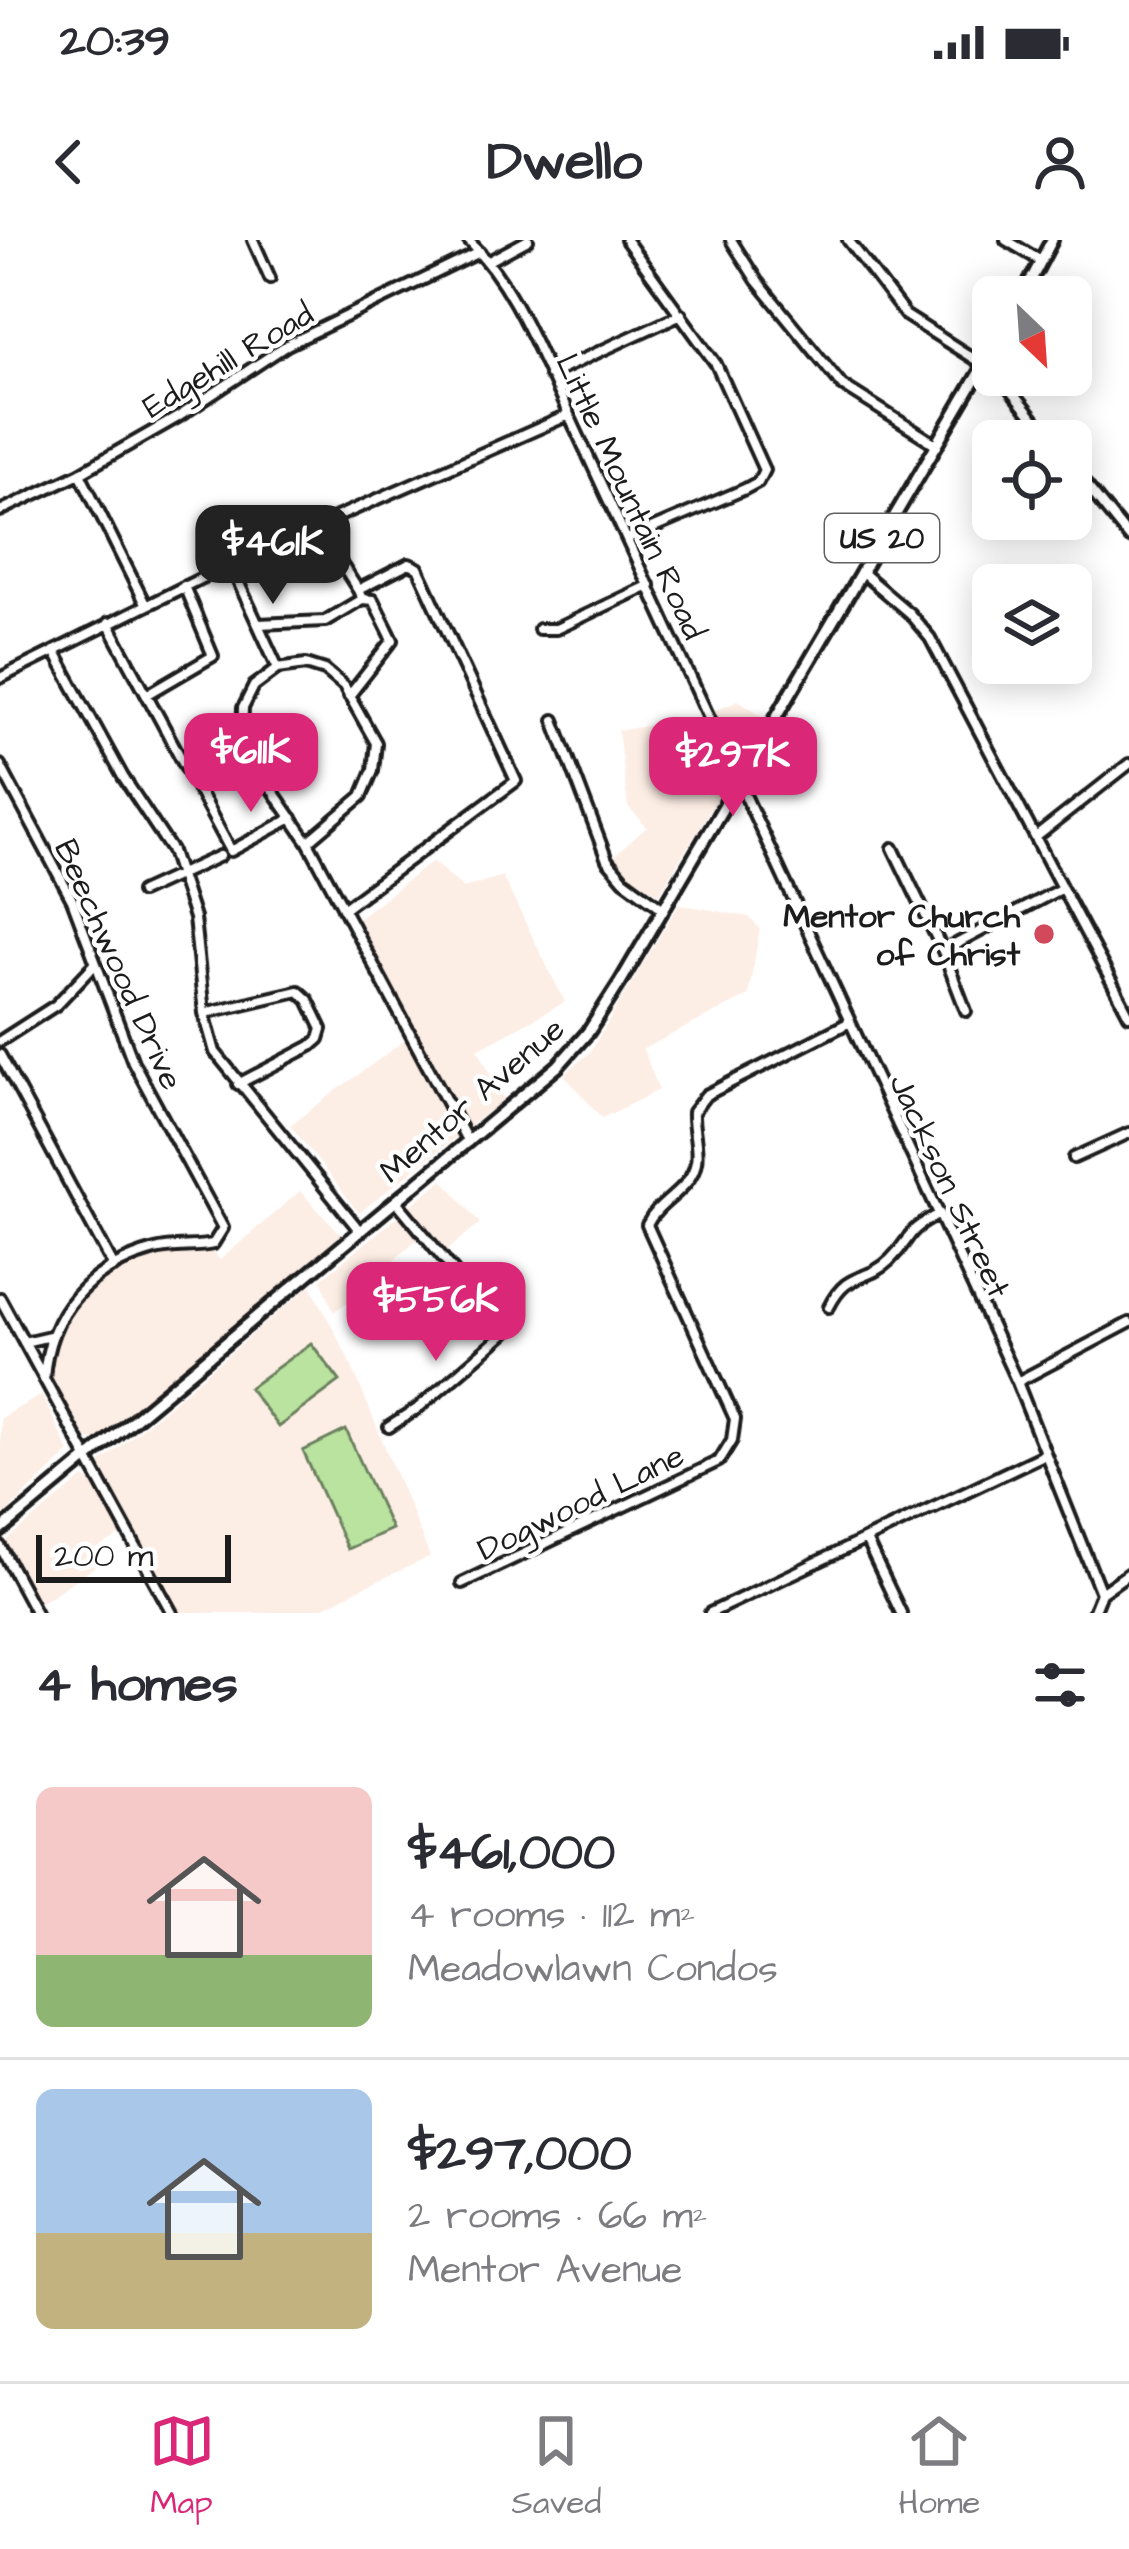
<!DOCTYPE html>
<meta charset="utf-8">
<style>
:root{--surface:#fff;--page:#f7f7f7;--text:#2b2b33;--muted:#7c7c81;--line:#e1e1e2;--accent:#db2777}
body{margin:0;font-family:"Architects Daughter",sans-serif;background:var(--page);color:var(--text);height:100vh;display:flex;flex-direction:column;font-size:45px;white-space:nowrap}
*{box-sizing:border-box;margin:0}
p{font-size:39px;color:var(--muted)}
.icon{flex:none;width:66px;height:66px;fill:none;stroke:currentColor;stroke-width:2;stroke-linecap:round;stroke-linejoin:round}
.map{position:relative;height:1373px;overflow:hidden}
.sheet{display:flex;flex-direction:column;background:var(--surface);flex:1}
.sheet>*{flex:none}
.needle{width:78px;rotate:155deg}
.buttons{position:absolute;left:972px;top:36px;display:grid;gap:24px}
.buttons a{display:grid;place-items:center;width:120px;height:120px;border-radius:18px;background:var(--surface);box-shadow:0 6px 30px #0003;font-size:60px}
.scale{position:absolute;left:36px;bottom:30px;width:195px;box-sizing:border-box;padding-left:12px;border:6px solid #1c1c1c;border-top:0;font-size:33px;line-height:42px;white-space:nowrap;color:#1c1c1c;-webkit-text-stroke:9px #fff;paint-order:stroke}
.price{position:absolute;translate:-50% -102px;padding:0 27px;border-radius:24px;background:var(--accent);color:#fff;font-size:39px;line-height:78px;filter:drop-shadow(0 3px 6px #0008)}
.price::after{content:'';position:absolute;left:50%;top:72px;width:36px;height:27px;margin-left:-18px;background:inherit;clip-path:polygon(0 0,100% 0,50% 100%)}
.price.selected{background:#222;color:#fff}
ul{padding:0;list-style:none}
li{display:flex;align-items:center;gap:36px;height:300px;padding:0 36px}
li+li{border-top:3px solid var(--line)}
li span{display:grid;place-items:center;flex:none;width:336px;height:240px;border-radius:18px;color:#555}
li>.icon{margin-inline-start:auto}
span .icon{width:144px;height:144px;fill:#fffc;stroke-width:1}
li b{font-size:51px}
h2{display:flex;justify-content:space-between;align-items:center;height:144px;padding:0 36px;font-size:51px}
.status{display:flex;justify-content:space-between;align-items:center;height:84px;padding:0 60px;background:var(--surface);direction:ltr}
.status svg{height:33px;fill:currentColor}
header{display:flex;justify-content:space-between;align-items:center;height:156px;padding:0 36px;background:var(--surface);font-size:54px;font-weight:700}
.menu{display:flex;justify-content:space-around;align-items:center;height:168px;border-top:3px solid var(--line);background:var(--surface);font-size:33px;color:var(--muted)}
.menu a{display:grid;justify-items:center;gap:6px}
.menu .selected{color:var(--accent)}
.map>svg:first-child{display:block}
</style>
<div class="status"><b>20:39</b><svg viewBox="0 0 49 12"><path d="M0 12V9h3v3zM5 12V6h3v6zM10 12V3h3v9zM15 12V0h3v12zM26 1h20v11H26zM47 4h2v5h-2z"/></svg></div>
<header><svg class="icon" aria-label="back" viewBox="0 0 24 24"><path d="M15 5l-7 7 7 7"/></svg>Dwello<svg class="icon" aria-label="person" viewBox="0 0 24 24"><circle cx="12" cy="8" r="4"/><path d="M4 21q1-7 8-7t8 7"/></svg></header>
<div class="map">
<svg width="1129" height="1373" viewBox="0 0 1129 1373">
<rect width="100%" height="100%" fill="#fff"/>
<filter id="ink" filterUnits="userSpaceOnUse"><feTurbulence type="fractalNoise" baseFrequency=".00833" numOctaves="2"/><feDisplacementMap in="SourceGraphic" scale="24" xChannelSelector="R" yChannelSelector="G"/><feConvolveMatrix kernelMatrix="1 2 1 2 8 2 1 2 1" color-interpolation-filters="sRGB"/></filter>
<g filter="url(#ink)">
<!-- built -->
<path fill="#fdeee5" d="M738 460 766 478 659 654 628 634 614 616 647 587 628 567 618 491 662 483 675 507 708 491 715 470Z
M433 621 463 648 502 636 565 762 478 809 504 859 359 973 290 885 408 798 349 685Z
M679 664 749 677 760 689 748 756 643 809 659 850 602 878 564 835 590 812Z
M443 939 480 983 444 1013 426 992 394 1019 398 1025 381 1040 391 1052 360 1077 347 1062 334 1072 321 1039Z
M300 951 343 996 99 1200 87 1199 48 1133 56 1089 82 1054 115 1030 158 1013 210 1009 220 1020Z
M311 1045 351 1124 430 1317 351 1353 321 1369V1373H180L100 1223Z
M42 1155 69 1212 0 1279V1178Z
M84 1238 92 1243 122 1295 89 1313 95 1327 35 1366 5 1302Z"/>
<!-- green -->
<path fill="#bae39f" stroke="#6b805e" stroke-width="3" d="M311 1103 340 1141 278 1187 249 1148Z
M346 1190 391 1289 347 1309 303 1211Z"/>
<g fill="none" stroke-linecap="round" stroke-linejoin="round">
<!-- minor casing -->
<g stroke="#1c1c1c" stroke-width="16">
<path id="minor" d="M253 0 270 38
M468 0C516 47 540 116 569 175L1017 1142 1101 1353 1093 1373
M626 0 716 124 764 230 758 242 745 249 628 299
M731 0 757 41 842 145 937 205
M848 0 905 75 993 131
M1006 0 1041 21
M489 21 528 0
M549 135 681 74
M998 135 1051 201
M1071 226 1129 298
M80 233 145 364
M0 271 80 233 178 177 287 105 480 12
M317 286 358 350
M230 324 278 428
M861 332 909 373 930 398 1129 775
M108 383 231 611 292 578
M258 384 325 381 362 359 358 350 409 324 418 328 516 541 343 669
M539 389H556L649 345
M54 411 123 537 172 611 194 678 204 773 215 812 360 991
M0 438 230 324 569 175
M148 454 213 416 184 346
M349 456 393 400 373 360 362 359
M554 480 607 620 624 640 662 668
M0 525 72 660 133 822 223 988 213 1004C194 1008 174 1005 155 1010 89 1028 48 1071 44 1139
M1036 597 1129 524
M308 602 362 556 373 530 376 503 344 446 325 430 306 424 278 428 254 446 243 468 242 497 254 524 308 602 468 902
M893 608 943 711 966 771
M141 652 220 616
M943 711 1062 648
M204 773 298 751 308 760 322 789 319 799 311 806 238 844
M0 801 56 765 95 724
M0 815 114 1027
M1074 918 1129 893
M0 1058 172 1373
M829 1067C848 1029 865 1044 890 1020 914 996 903 992 940 974
M24 1102 50 1096
M1017 1142 1129 1083
M389 1187 417 1169 505 1093 397 962
M866 1300 901 1373
M0 1306 36 1373
M462 1343 719 1221 732 1200 735 1179 647 985C659 960 691 951 696 922 699 908 692 888 693 872L706 855 850 782
M1101 1353 1129 1333
M710 1373 1045 1214"/>
</g>
<!-- major casing -->
<g stroke="#1c1c1c" stroke-width="18">
<path id="major" d="M1022 57 1052 0
M0 1291 558 826 589 791 621 741 993 109"/>
</g>
<!-- minor -->
<use href="#minor" stroke="#fff" stroke-width="8"/>
<!-- major -->
<use href="#major" stroke="#fff" stroke-width="9"/>
</g>
</g>
<!-- markers -->
<circle fill="#d1495b" stroke="#fff" stroke-width="4.5" cx="1044" cy="694" r="12"/>
<g text-anchor="middle" stroke-width="9" stroke-linejoin="round" paint-order="stroke">
<!-- shield labels -->
<rect fill="#fff" stroke="#606060" stroke-width="3" x="825" y="274" width="114" height="48" rx="9"/>
<g font-size="30" font-weight="bold" fill="#1c1c1c">
<text x="882" y="308">US 20</text>
</g>
<!-- street labels -->
<g font-size="33" fill="#1c1c1c" stroke="#fff">
<text transform="translate(227 119) rotate(-31)" y="12">Edgehill Road</text>
<text transform="translate(632 256) rotate(65)" y="12">Little Mountain Road</text>
<text transform="translate(120 724) rotate(66)" y="12">Beechwood Drive</text>
<text transform="translate(471 859) rotate(-41)" y="12">Mentor Avenue</text>
<text transform="translate(951 945) rotate(65)" y="12">Jackson Street</text>
<text transform="translate(580 1261) rotate(-26)" y="12">Dogwood Lane</text>
</g>
<!-- poi labels -->
<g font-size="33" font-weight="bold" fill="#1c1c1c" stroke="#fff" text-anchor="end">
<text x="1020" y="687">Mentor Church<tspan x="1020" dy="38">of Christ</tspan></text>
</g>
</g>
</svg>
<div class="buttons">
<a><svg class="needle" viewBox="-14 -14 28 28"><path d="M0-13l5 13h-10z" fill="#e53935"/><path d="M0 13l5-13h-10z" fill="#7c7c81"/></svg></a>
<a><svg class="icon" aria-label="locate" viewBox="0 0 24 24"><circle cx="12" cy="12" r="6"/><path d="M12 2v4M12 18v4M2 12h4M18 12h4"/></svg></a>
<a><svg class="icon" aria-label="layers" viewBox="0 0 24 24"><path d="M12 4l9 5-9 5-9-5zM3 14l9 5 9-5"/></svg></a>
</div>
<div class="scale">200 m</div>
<b class="price selected" style="left:273px;top:367px">$461K</b>
<b class="price" style="left:251px;top:575px">$611K</b>
<b class="price" style="left:733px;top:579px">$297K</b>
<b class="price" style="left:436px;top:1124px">$556K</b>
</div>
<section class="sheet">
<h2>4 homes<svg class="icon" aria-label="filters" viewBox="0 0 24 24"><path d="M4 7h16M4 17h16"/><circle cx="9" cy="7" r="2"/><circle cx="15" cy="17" r="2"/></svg></h2>
<ul>
<li><span style="background:linear-gradient(#f6c9c9 70%,#8fb573 0)"><svg class="icon" aria-label="home" viewBox="0 0 24 24"><path d="M3 11l9-7 9 7M6 9v11h12V9"/></svg></span><div><b>$461,000</b><p>4 rooms · 112 m²</p><p>Meadowlawn Condos</p></div></li>
<li><span style="background:linear-gradient(#a9c7e8 60%,#c2b280 0)"><svg class="icon" aria-label="home" viewBox="0 0 24 24"><path d="M3 11l9-7 9 7M6 9v11h12V9"/></svg></span><div><b>$297,000</b><p>2 rooms · 66 m²</p><p>Mentor Avenue</p></div></li>
</ul>
</section>
<nav class="menu">
<a class="selected"><svg class="icon" aria-label="map" viewBox="0 0 24 24"><path d="M3 6l6-2 6 2 6-2v14l-6 2-6-2-6 2zM9 4v14M15 6v14"/></svg>Map</a>
<a><svg class="icon" aria-label="saved" viewBox="0 0 24 24"><path d="M7 4h10v16l-5-4-5 4z"/></svg>Saved</a>
<a><svg class="icon" aria-label="home" viewBox="0 0 24 24"><path d="M3 11l9-7 9 7M6 9v11h12V9"/></svg>Home</a>
</nav>
